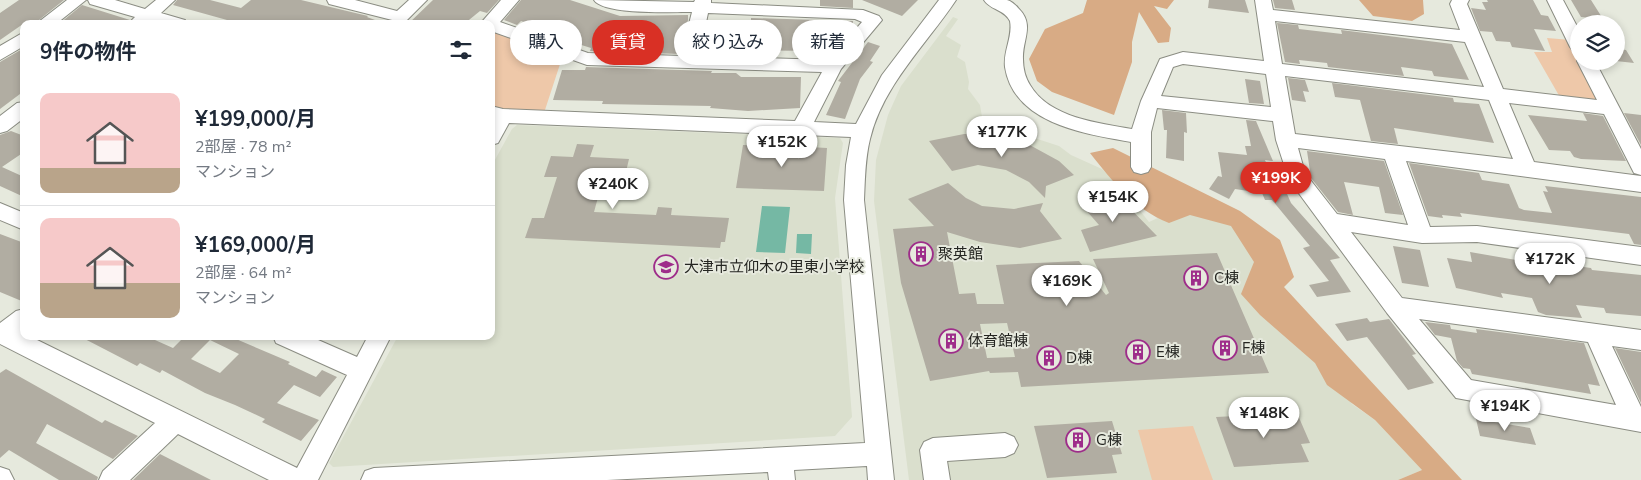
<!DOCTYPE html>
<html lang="ja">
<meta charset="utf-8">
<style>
:root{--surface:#fff;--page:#f6f6f7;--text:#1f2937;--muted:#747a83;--line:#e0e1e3;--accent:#d93025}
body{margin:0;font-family:"Nunito Sans","Noto Sans JP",sans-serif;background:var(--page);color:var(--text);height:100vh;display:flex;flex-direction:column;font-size:19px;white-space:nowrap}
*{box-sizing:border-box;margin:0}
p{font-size:16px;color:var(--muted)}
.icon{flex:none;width:28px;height:28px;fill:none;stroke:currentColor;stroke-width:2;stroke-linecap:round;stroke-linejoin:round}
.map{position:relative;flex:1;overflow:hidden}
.sheet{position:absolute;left:20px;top:20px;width:475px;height:320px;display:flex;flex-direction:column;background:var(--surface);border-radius:10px;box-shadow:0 2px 8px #0003}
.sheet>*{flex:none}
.banner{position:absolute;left:510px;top:20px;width:475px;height:45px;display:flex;gap:10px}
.buttons{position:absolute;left:1570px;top:15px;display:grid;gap:10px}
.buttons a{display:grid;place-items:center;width:55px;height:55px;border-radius:50%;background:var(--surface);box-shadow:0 2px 8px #0003;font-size:25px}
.price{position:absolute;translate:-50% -42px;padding:0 11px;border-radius:18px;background:#fff;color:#222;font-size:16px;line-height:32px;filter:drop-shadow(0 1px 2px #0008)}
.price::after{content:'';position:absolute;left:50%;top:30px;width:15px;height:11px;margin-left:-8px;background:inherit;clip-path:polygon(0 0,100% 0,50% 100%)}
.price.active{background:var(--accent);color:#fff}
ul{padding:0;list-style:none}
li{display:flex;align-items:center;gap:15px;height:125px;padding:0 20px}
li+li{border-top:1px solid var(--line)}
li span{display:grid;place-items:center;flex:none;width:140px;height:100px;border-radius:10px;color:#555}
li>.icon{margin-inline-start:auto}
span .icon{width:60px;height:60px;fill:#fffc;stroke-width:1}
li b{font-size:21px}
h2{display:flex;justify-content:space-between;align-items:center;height:60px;padding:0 20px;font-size:21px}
.chip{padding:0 18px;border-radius:22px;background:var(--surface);box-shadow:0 2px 8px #0003;font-size:18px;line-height:45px}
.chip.active{background:var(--accent);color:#fff}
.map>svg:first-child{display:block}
</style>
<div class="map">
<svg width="1641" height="480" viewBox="0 0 1641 480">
<rect width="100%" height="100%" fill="#e6e9dd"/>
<!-- built -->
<path fill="#dadfcd" d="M953 17 958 19 946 36 961 45 957 57 965 62 969 82 968 89 980 105 982 117 992 124 1059 146 1071 155 1102 169 1119 184 1149 222 1182 207 1237 226 1352 404 1375 420 1422 470 1398 480H909L874 201 876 160 888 115 901 86Z
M517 125 840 138 843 143 835 198 852 417 835 436 333 467 329 463 398 336H491V167L512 129Z"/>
<!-- green -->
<path fill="#eec8a9" d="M491 31 562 58 544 113 506 111 491 106Z
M1547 38 1571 40 1579 61 1600 102 1561 99 1534 52H1552Z
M1193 426 1213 480H1152L1138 430Z"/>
<!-- forest -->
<path fill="#d8ab85" d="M1087 0H1174L1167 9 1154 6 1171 28 1169 42 1158 43 1139 12 1132 42V62L1114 115 1052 92 1037 81 1029 59 1045 29 1083 13Z
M1359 0H1423L1424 14 1412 21 1373 16Z
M1113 148 1240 211 1280 240 1294 277 1284 287 1462 480H1398L1422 470 1375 420 1327 385 1315 363 1260 315 1241 294 1254 262 1231 226 1190 215 1169 223C1134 209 1113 182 1090 153Z"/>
<!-- water -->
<path fill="#75b8a4" d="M762 206 790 207 785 253 756 252Z
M797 234H812L811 254 796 253Z"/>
<!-- building -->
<path fill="#b1ada2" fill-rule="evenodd" d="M19 0H64L34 24H23L0 40V13Z
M177 0H210L241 8 251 0H301L368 16 367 17 375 20V24H222L227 20 173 5Z
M433 0H499L487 13 480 11 464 24H408Z
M521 0H570L620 16 688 15V20L680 54 590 51 591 48 556 37 559 34 521 21 517 25 504 20Z
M820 0H853V8L820 6Z
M862 0H918L902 16Z
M1209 0H1245L1249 13 1208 8Z
M1273 0H1292L1295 10 1275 8Z
M1487 0H1533L1541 15 1548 16 1556 31 1534 29 1545 51 1512 47 1510 42 1496 41 1492 32 1480 31 1471 8 1486 10 1482 2H1488Z
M1571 0H1591L1603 19 1581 17Z
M82 5 130 20 131 24H59Z
M751 18 853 21V29L838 31V47L834 51 716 50 715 55 701 54 708 20 751 21Z
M1277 23 1298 25 1299 29 1342 34 1341 30 1452 44 1469 80 1434 76 1432 71 1401 67 1404 76 1328 67 1327 63 1299 60 1300 64 1285 62Z
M868 42 880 46 870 61 873 62 860 79 845 119 826 115 841 82 838 81Z
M24 48V91L0 109V62Z
M1616 49 1626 50 1634 63 1616 61Z
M586 67 712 71 711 73H736L741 77H801L800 108 748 111 710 108 711 106 602 104 603 101 553 100 562 70H585Z
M1288 78 1305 80 1309 92 1303 91 1306 102 1292 100Z
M1245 79 1260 81 1264 104 1249 103Z
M1332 83 1453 98 1454 102 1479 104 1494 143 1394 128 1398 144 1371 141 1360 100 1335 97Z
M1162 110 1186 113 1187 133 1184 132V161L1166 158 1167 130H1164Z
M1583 113 1603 116 1626 161 1581 159 1574 157 1570 151 1549 150 1528 115 1587 121Z
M1624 113 1641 115V145Z
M1246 120 1256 121 1273 161 1265 160 1277 187H1284L1291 203 1340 258 1330 260 1351 292 1317 297 1309 285 1329 281 1303 248 1310 246 1272 200H1265L1262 193 1235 189 1229 199 1209 189 1218 176 1222 177 1218 152 1247 155 1245 146H1251Z
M11 131 24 136V152L2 167 24 177V197L0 186V135Z
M964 134H985L1026 143 1059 161 1074 175 1046 186 1045 198 1029 182 1006 170 978 165 952 171 929 141Z
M577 144 594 145 590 157 629 159 624 180 603 179 594 212 656 215 658 207 672 208 671 215 729 218 725 242H721L720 248 525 238 532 218H544L557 177H544L551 156 573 157Z
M743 145 799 147 798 159 806 145V155L809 147 827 148 824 191 736 188Z
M1307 151 1384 161 1403 215 1385 213 1379 187 1344 182 1353 215 1338 212 1311 178Z
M1409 163 1479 173 1482 180 1509 184 1519 208 1524 210 1552 213 1543 191 1548 192 1545 186 1641 197V245L1634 244 1629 234 1460 213 1462 217 1442 215 1443 218 1428 216Z
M948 183 966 198 982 206 1014 209 1043 203 1040 211 1062 239 1020 248 980 242 947 232 959 294 975 293 977 304H1004L996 265 1079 261 1106 295 1109 293 1093 259 1217 253 1269 373 1021 387 1018 372 990 373 989 371 930 381 901 283 893 229 934 226 908 199ZM1007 323 1015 357 987 358 980 324Z
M1104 189 1113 198 1118 196 1157 236 1090 252 1081 230 1099 225 1085 209 1094 206 1085 197Z
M0 234 24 243V302L0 292Z
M1393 246 1420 250 1429 287 1402 283Z
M1470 252 1522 261 1562 264 1591 268 1592 270 1641 275V316L1606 313 1604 308 1576 305 1582 318 1546 315 1538 312 1532 298 1501 293 1503 298 1456 288 1447 258 1472 262Z
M1367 318 1370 322 1389 319 1416 354 1412 355 1434 383 1408 390 1367 337 1347 341 1335 324Z
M1425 322 1450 325 1451 329 1477 333 1476 329 1584 343 1600 386 1588 384 1591 394 1472 374 1470 369 1463 368 1457 361 1451 338 1435 335Z
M79 336H146L173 348 185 336H229L290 362 288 364 316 377 322 370 337 377 320 397 294 385 277 403 319 420 301 441 262 422 265 419 235 405 205 393 162 370 160 373 140 363 137 366ZM210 340 239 354 220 373 191 359Z
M1615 348 1641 352V403L1616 350Z
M6 369 102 423 105 420 138 436 113 459 47 424 36 443 98 477 97 480H59L9 450 0 458V373Z
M1297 413 1310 443 1301 444 1309 462 1234 467 1216 417Z
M1476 419 1530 428 1536 445 1480 436Z
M1112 421 1122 454 1112 455 1117 473 1047 478 1034 426Z
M160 454 211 480H133Z"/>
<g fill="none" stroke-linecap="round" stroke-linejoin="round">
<!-- minor casing -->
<g stroke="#8b8d83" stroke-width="2">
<path id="minor" d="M67 0H86L56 24H36Z
M88 0H115L145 9 156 0H175L161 13 185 20 187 24H159L151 21 147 24H133L131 21 135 17 90 4Z
M327 0H355L397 11 409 0H427L406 21 400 22 329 4Z
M501 0H519L500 22 588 53 681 56 692 12C673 12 603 15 594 0L694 2 695 0H711V3L863 10 879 16 882 20 841 69 814 122 856 124 882 75 939 0H956C926 45 883 85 870 139 865 159 865 180 864 200L894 480H868L867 466 794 470 795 480H769L768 472 607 480H361L365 471 374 468 865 443 844 200 846 165 851 137 509 123 498 143 491 145V106L503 109 795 121 822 72 587 65 491 31V24H480ZM708 13 855 19 862 22 829 60 699 56Z
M984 0C991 0 1000 0 1007 0 1011 1 1016 5 1019 9 1035 25 1022 40 1023 59 1023 68 1025 77 1030 85 1049 118 1099 123 1132 129L1141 101 1160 59 1183 52 1264 61 1255 0H1271L1273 10 1460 30 1450 4 1452 0H1469L1467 4 1503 89 1597 100 1577 61 1579 58V61H1595L1641 149V175L1634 173 1604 114 1509 103 1534 162 1641 176V192L1406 161 1430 227 1477 226 1641 247V265L1477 242 1422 243 1351 232 1402 298 1641 330V350L1612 346 1641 407V432L1456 398 1387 313 1289 180 1276 140 1273 121 1157 108 1151 132V167L1148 172 1141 174 1134 172 1131 167V142C1085 134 1014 124 1005 67 1003 51 1013 37 1010 21 1004 9 990 10 984 0ZM1275 21 1465 42 1484 87 1282 64ZM1183 64 1266 74 1271 107 1161 96 1173 67ZM1285 76 1489 100 1513 159 1295 134ZM1298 148 1385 159 1408 225 1337 214 1305 173ZM1419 319 1588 342 1616 405 1471 380Z
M1547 0H1563L1579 30V53L1573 51 1570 47Z
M24 32V46L0 60V46Z
M24 102V118L7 131 0 133V116L17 103Z
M0 203 24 213V230L0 220Z
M24 309V336H29L297 468 347 375 276 343 273 336H309L357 357 368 336H391L318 480H269L178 434 130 480H99L103 471 155 423 0 344V323L16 311Z
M1005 433 1014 437 1018 445 1014 453 1005 457 947 461 950 480H924L920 450 924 442 933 438Z
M0 467 9 470 14 480H0Z"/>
</g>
<!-- minor -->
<use href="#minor" fill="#fff" fill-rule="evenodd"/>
</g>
<!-- icons -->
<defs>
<g id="building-ring" transform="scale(1.25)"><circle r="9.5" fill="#e6e9dd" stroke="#9e2d8a" stroke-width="1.5"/><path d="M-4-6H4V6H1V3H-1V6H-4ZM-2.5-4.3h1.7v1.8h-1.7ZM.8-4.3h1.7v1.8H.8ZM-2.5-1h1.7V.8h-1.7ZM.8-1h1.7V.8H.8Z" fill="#9e2d8a"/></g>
<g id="school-ring" transform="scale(1.25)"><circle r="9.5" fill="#e6e9dd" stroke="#9e2d8a" stroke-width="1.5"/><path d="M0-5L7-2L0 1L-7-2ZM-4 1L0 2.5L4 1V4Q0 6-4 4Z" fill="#9e2d8a"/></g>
</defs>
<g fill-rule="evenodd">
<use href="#building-ring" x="921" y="254"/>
<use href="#school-ring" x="666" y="267"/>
<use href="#building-ring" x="1196" y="278"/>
<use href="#building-ring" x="951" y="341"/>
<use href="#building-ring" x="1225" y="348"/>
<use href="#building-ring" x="1138" y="352"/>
<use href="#building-ring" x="1049" y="358"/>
<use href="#building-ring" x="1078" y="440"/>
</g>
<g text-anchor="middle" stroke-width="4" stroke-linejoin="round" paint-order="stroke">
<!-- poi labels -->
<g font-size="15" fill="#252622" stroke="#e6e9dd" text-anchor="start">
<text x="938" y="259">聚英館</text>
<text x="684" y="272">大津市立仰木の里東小学校</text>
<text x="1214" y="283">C棟</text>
<text x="968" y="346">体育館棟</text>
<text x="1242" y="353">F棟</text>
<text x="1156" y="357">E棟</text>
<text x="1066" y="363">D棟</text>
<text x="1096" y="445">G棟</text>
</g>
</g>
</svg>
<div class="buttons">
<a><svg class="icon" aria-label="layers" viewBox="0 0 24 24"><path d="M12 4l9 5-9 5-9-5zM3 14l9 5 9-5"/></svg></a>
</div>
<b class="price" style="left:1002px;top:158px">¥177K</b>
<b class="price" style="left:782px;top:168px">¥152K</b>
<b class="price active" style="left:1276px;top:204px">¥199K</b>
<b class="price" style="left:613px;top:210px">¥240K</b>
<b class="price" style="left:1113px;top:223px">¥154K</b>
<b class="price" style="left:1550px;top:285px">¥172K</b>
<b class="price" style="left:1067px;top:307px">¥169K</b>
<b class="price" style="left:1505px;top:432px">¥194K</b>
<b class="price" style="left:1264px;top:439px">¥148K</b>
<div class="banner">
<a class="chip">購入</a>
<a class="chip active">賃貸</a>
<a class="chip">絞り込み</a>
<a class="chip">新着</a>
</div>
<section class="sheet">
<h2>9件の物件<svg class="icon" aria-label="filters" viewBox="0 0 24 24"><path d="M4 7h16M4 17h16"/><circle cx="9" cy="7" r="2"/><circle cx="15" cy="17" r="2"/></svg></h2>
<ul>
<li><span style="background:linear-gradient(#f6c9c9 75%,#b9a48a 0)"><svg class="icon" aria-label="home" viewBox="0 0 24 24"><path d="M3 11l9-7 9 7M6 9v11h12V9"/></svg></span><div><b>¥199,000/月</b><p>2部屋 · 78 m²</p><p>マンション</p></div></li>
<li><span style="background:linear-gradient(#f6c9c9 65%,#b9a48a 0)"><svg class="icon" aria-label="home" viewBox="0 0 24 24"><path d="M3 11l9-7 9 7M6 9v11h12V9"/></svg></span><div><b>¥169,000/月</b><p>2部屋 · 64 m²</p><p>マンション</p></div></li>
</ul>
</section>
</div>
